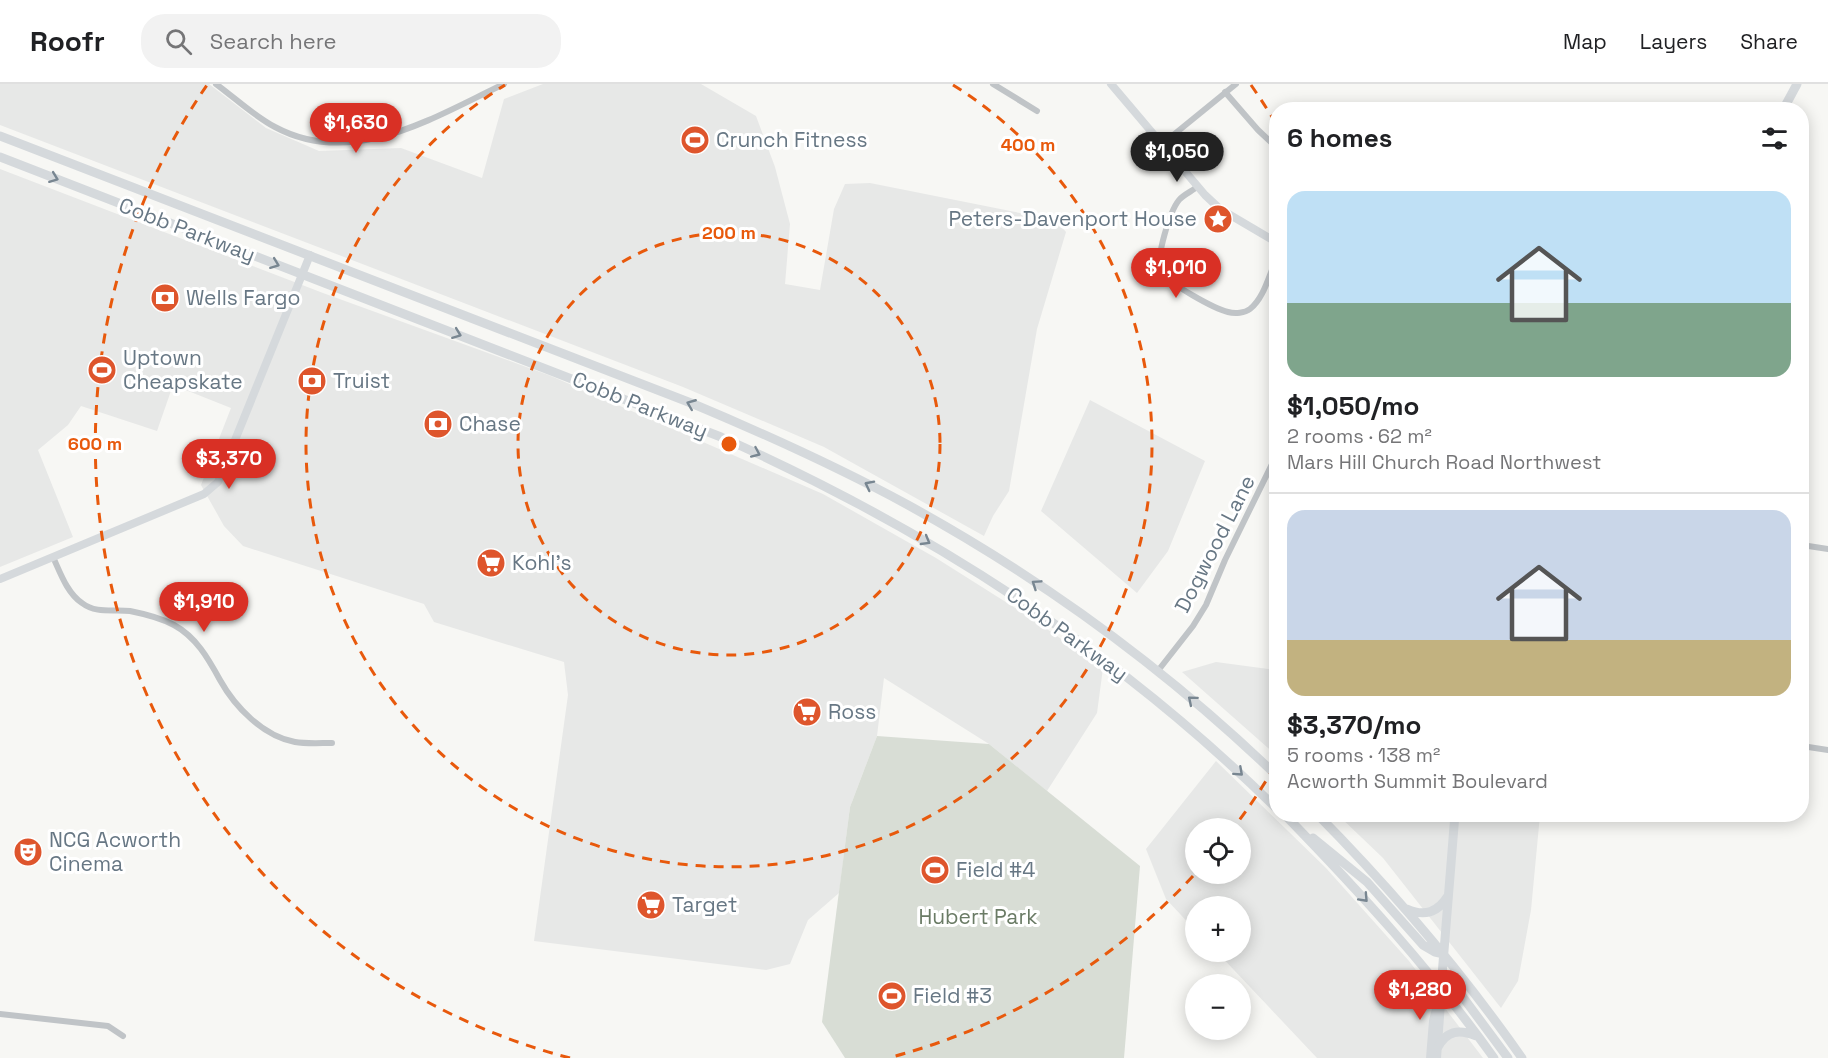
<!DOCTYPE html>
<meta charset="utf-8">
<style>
:root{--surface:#fff;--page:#f2f2f2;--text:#202124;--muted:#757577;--line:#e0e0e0;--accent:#d93025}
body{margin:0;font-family:"Space Grotesk",sans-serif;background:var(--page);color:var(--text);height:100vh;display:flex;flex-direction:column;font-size:22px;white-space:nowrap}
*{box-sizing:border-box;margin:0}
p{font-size:20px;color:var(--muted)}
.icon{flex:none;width:33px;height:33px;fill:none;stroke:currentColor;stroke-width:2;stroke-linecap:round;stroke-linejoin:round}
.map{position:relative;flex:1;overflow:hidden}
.sheet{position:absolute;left:1269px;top:18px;width:540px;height:720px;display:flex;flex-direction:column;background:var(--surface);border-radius:24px;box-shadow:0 3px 15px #0003}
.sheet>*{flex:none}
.fabs{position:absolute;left:1185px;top:734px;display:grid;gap:12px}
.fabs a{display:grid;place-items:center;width:66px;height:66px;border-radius:50%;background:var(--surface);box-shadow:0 3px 15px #0003;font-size:30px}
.price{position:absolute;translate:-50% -51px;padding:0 14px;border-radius:21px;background:var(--accent);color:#fff;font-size:20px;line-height:39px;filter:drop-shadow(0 2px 3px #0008)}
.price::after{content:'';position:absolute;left:50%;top:36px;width:18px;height:14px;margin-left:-9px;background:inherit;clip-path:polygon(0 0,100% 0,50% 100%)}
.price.selected{background:#222;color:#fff}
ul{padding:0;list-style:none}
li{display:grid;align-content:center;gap:12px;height:318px;padding:0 18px}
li+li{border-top:2px solid var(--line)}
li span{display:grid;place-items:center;height:186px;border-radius:18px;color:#555}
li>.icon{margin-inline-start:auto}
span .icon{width:108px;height:108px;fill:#fffc;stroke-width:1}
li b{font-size:26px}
h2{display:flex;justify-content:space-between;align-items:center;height:72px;padding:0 18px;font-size:26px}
header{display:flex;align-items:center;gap:36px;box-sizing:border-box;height:84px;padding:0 30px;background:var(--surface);border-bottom:2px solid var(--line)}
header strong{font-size:28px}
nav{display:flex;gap:33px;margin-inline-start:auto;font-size:21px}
.search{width:420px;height:54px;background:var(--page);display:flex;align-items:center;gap:15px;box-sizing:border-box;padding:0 21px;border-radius:24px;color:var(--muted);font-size:22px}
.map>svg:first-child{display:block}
</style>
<header>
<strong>Roofr</strong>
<div class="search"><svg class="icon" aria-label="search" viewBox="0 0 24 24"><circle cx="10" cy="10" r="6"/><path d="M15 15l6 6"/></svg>Search here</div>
<nav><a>Map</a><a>Layers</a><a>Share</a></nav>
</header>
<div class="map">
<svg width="1828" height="974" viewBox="0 0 1828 974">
<rect width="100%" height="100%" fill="#f7f7f4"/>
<!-- built -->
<path fill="#e7e8e7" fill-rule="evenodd" d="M0 0H209L266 44 319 67 401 64 482 94 504 15 543 0H701L756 32 775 83 790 140 785 200 820 206 834 125 845 100 870 99 1055 136 1066 148 1037 245 1009 407 993 432 984 452 824 363 683 303 0 41Z
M0 85 323 209 551 292 823 410 936 474 1031 534 1103 584 1097 629 1047 707 989 660 884 594 877 652 850 723 839 809 808 836 790 880 766 886 534 857 568 611 564 578 434 538 424 520 243 462 224 442 201 401 231 324 173 301 157 347 81 322 68 341 38 366 73 453 0 483Z
M1090 316 1205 377 1168 467 1137 509 1041 427Z
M1216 578 1276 586V671L1182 588Z
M1216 677 1326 784 1409 877 1483 974H1317L1216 867H1240V822H1196L1195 846 1166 815 1146 765ZM1196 744H1240V789H1196Z
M1338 731H1540L1531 826 1518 897 1501 924 1383 774Z"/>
<!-- green -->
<path fill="#d8ddd5" d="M877 652 989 660 1140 782 1124 974H845L822 938 850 723Z"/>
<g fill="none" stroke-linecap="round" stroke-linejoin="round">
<!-- street -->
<path stroke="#c0c4c7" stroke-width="6" d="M216 0C235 14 254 32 275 43 353 85 434 33 504 0
M993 0 1037 27
M1225 8 1258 46 1276 63
M1161 61 1236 0
M1197 103C1192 107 1183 111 1179 116 1170 127 1155 175 1161 187 1167 199 1215 225 1228 228 1235 230 1245 229 1250 225 1264 214 1269 191 1276 176
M1802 461 1828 465
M53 473C60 488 67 509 82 519 96 530 114 525 130 527 145 530 161 534 174 541 196 553 208 574 220 596 235 623 263 652 295 658 306 660 320 659 332 659
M1157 588 1193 542 1206 521 1225 476 1276 372
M1802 662 1828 666
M0 930 108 942 123 952"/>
<!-- secondary -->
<path stroke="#d5d9dc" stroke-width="8" d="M1111 0 1205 111 1220 125 1276 158
M0 495 204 410 218 398 310 171
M1430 974 1433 937 1441 904
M1437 974 1441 919"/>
<!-- primary -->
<path stroke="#d5d9dc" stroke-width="9" d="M1783 26 1797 0
M0 52 691 319C765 350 838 383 908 421 1041 494 1167 586 1276 691
M0 73 721 353C926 444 1116 566 1276 724
M1284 730C1359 807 1431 886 1494 974
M1317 730C1392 806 1461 887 1522 974
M1313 754 1367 798 1423 861 1435 868 1444 870
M1407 825C1425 833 1438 828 1448 812
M1441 904 1455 730
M1441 904 1452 906 1462 912 1508 974
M1438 963C1447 946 1460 945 1476 952"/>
</g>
<!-- one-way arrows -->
<defs><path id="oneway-chevron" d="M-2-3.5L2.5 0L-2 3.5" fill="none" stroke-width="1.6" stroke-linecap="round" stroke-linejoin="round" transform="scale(1.5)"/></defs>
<g stroke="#788691">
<use href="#oneway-chevron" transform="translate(54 94) rotate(21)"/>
<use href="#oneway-chevron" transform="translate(275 180) rotate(21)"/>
<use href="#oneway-chevron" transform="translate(457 250) rotate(21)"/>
<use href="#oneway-chevron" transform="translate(691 320) rotate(-158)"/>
<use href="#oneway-chevron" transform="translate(756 369) rotate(24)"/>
<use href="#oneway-chevron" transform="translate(869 401) rotate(-153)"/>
<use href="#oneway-chevron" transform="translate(926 457) rotate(30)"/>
<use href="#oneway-chevron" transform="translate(1036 500) rotate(-146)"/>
<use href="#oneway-chevron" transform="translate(1192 616) rotate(-140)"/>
<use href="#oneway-chevron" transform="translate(1239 688) rotate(42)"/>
<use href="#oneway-chevron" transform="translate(1364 814) rotate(47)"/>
</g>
<!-- distance rings -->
<g fill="none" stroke="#e8590c" stroke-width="3" stroke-dasharray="10 8">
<circle cx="729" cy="360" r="211"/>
<path d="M953 1A423 423 0 1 1 505 1"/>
<path d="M1275 682A634 634 0 0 1 1235 742M1193 792A634 634 0 0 1 888 974M570 974A634 634 0 0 1 207 1M1251 1A634 634 0 0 1 1275 38"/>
</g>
<!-- icons -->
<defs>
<g id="stadium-disc" transform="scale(1.5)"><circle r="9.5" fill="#de552c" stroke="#fff"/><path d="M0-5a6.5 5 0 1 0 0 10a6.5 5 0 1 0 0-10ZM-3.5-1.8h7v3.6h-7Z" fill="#fff"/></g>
<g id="sight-disc" transform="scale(1.5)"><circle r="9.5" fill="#de552c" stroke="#fff"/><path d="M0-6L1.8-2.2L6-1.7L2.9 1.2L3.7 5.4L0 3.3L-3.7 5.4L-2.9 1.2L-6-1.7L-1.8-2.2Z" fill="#fff"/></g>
<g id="bank-disc" transform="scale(1.5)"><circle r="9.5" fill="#de552c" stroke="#fff"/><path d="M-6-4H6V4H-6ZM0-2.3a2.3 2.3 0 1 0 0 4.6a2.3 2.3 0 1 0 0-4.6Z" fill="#fff"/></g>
<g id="supermarket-disc" transform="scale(1.5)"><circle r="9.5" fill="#de552c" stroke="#fff"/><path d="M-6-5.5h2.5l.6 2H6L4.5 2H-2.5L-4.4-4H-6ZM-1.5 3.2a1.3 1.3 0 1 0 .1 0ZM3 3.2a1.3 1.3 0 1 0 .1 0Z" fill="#fff"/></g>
<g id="theatre-disc" transform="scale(1.5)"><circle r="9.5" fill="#de552c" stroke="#fff"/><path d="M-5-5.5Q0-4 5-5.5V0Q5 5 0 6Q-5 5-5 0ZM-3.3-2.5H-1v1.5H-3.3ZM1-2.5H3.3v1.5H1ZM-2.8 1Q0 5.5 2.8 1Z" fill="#fff"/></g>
</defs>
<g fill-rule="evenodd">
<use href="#stadium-disc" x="695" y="56"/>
<use href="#sight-disc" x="1218" y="135"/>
<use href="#bank-disc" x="165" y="214"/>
<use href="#stadium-disc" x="102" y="286"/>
<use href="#bank-disc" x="312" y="297"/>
<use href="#bank-disc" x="438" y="340"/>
<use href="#supermarket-disc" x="491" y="479"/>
<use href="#supermarket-disc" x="807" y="628"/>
<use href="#theatre-disc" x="28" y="768"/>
<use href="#stadium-disc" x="935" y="786"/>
<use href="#supermarket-disc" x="651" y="821"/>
<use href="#stadium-disc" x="892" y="912"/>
</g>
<g text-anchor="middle" stroke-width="6" stroke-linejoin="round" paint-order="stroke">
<!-- poi labels -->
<g font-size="21" fill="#677784" stroke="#fff" text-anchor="start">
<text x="716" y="63">Crunch Fitness</text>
<text x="1197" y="142" text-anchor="end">Peters-Davenport House</text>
<text x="186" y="221">Wells Fargo</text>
<text x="123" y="281">Uptown<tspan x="123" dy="24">Cheapskate</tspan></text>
<text x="333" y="304">Truist</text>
<text x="459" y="347">Chase</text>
<text x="512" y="486">Kohl's</text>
<text x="828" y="635">Ross</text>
<text x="49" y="763">NCG Acworth<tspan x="49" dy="24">Cinema</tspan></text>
<text x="956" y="793">Field #4</text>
<text x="672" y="828">Target</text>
<text x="913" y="919">Field #3</text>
</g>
<!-- street labels -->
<g font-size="21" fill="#677784" stroke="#fff">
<text transform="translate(187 146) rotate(21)" y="7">Cobb Parkway</text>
<text transform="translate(640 321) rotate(22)" y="7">Cobb Parkway</text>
<text transform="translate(1215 460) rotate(-63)" y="7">Dogwood Lane</text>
<text transform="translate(1067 550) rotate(36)" y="7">Cobb Parkway</text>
</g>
<!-- park labels -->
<g font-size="21" fill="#6a7b65" stroke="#fff">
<text x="978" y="840">Hubert Park</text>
</g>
</g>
<circle cx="729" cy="360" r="9" fill="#e8590c" stroke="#fff" stroke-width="3"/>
<g font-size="18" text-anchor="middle" font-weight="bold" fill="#e8590c" stroke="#fff" stroke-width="6" stroke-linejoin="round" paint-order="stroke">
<text x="1028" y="67">400 m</text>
<text x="729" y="155">200 m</text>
<text x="95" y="366">600 m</text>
</g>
</svg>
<div class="fabs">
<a><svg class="icon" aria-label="locate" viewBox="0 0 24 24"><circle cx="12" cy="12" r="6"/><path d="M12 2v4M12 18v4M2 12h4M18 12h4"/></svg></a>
<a>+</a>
<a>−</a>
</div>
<b class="price" style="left:356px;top:70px">$1,630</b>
<b class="price selected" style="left:1177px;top:99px">$1,050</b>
<b class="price" style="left:1176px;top:215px">$1,010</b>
<b class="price" style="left:229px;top:406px">$3,370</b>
<b class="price" style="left:204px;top:549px">$1,910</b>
<b class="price" style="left:1420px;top:937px">$1,280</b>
<section class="sheet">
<h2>6 homes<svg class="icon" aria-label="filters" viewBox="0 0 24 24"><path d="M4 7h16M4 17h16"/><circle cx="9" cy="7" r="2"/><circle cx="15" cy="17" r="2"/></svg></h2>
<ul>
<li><span style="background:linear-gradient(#bfe0f5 60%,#7fa58c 0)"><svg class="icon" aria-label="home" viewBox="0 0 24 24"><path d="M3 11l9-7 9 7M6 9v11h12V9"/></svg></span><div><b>$1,050/mo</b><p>2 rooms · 62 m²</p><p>Mars Hill Church Road Northwest</p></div></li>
<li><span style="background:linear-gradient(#c9d6e8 70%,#c2b280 0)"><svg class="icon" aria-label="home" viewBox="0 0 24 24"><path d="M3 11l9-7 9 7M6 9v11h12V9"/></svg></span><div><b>$3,370/mo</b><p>5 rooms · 138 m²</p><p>Acworth Summit Boulevard</p></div></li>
</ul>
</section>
</div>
